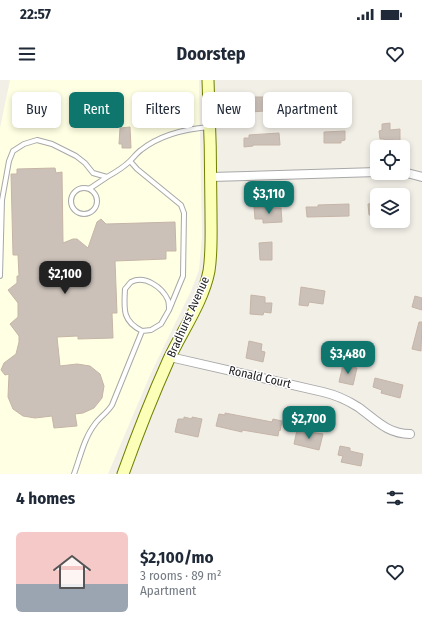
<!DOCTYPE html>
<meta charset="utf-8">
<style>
:root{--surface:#fff;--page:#f6f6f7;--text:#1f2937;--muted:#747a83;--accent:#0f766e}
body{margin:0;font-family:"Fira Sans Condensed",sans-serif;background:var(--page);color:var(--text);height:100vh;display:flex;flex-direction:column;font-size:15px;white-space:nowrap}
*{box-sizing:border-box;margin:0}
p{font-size:13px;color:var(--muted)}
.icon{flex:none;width:22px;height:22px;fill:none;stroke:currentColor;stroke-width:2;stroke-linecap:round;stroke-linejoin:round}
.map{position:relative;height:394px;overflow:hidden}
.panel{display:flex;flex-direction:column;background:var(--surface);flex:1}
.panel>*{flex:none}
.guide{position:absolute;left:12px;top:12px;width:398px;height:36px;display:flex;gap:8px}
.fabs{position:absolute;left:370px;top:60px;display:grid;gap:8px}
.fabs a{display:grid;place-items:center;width:40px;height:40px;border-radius:6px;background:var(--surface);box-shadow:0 2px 6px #0003;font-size:20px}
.price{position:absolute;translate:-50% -34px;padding:0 9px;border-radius:8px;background:var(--accent);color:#fff;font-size:13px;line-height:26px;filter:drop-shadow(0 1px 2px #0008)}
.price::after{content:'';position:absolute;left:50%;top:24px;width:12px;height:9px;margin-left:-6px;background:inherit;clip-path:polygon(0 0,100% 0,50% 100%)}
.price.selected{background:#222;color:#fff}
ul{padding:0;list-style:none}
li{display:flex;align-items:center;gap:12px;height:100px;padding:0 16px}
li span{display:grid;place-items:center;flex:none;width:112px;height:80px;border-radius:6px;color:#555}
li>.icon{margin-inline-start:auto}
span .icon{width:48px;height:48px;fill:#fffc;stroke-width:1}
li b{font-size:17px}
h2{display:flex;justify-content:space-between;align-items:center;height:48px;padding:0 16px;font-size:17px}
.tag{padding:0 14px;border-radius:6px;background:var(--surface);box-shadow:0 2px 6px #0003;font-size:14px;line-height:36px}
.tag.selected{background:var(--accent);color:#fff}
.status{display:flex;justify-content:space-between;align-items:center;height:28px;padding:0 20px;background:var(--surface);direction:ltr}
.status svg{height:11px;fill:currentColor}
header{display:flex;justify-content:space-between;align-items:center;height:52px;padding:0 16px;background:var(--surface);font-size:18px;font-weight:700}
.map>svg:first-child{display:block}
</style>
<div class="status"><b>22:57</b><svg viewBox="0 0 49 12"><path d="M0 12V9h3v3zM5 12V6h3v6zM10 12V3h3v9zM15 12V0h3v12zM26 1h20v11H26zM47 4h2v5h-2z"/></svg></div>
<header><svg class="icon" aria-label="menu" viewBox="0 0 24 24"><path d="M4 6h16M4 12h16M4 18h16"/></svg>Doorstep<svg class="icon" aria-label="heart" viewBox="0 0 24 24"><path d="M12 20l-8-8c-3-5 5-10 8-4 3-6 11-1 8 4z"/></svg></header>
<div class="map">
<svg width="422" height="394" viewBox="0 0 422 394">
<rect width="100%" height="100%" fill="#f2efe7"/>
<!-- education -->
<path fill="#ffffe3" d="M10 0H199L202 156 199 190 191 211 151 293 108 394H0V48Z"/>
<!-- building -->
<path fill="#cbc1b9" stroke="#c6b5a7" d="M249 17H265V21H278V30L251 32Z
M390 43V50L400 49V61H393V60H384V59H380L379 51 382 50V44Z
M130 47 131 68H122V64H119L120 48Z
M345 51V60L341 61V63H324V52Z
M279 53 280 65H253V66L244 67V58H249V55Z
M55 88 56 93 62 92 63 163 73 159H77L88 168 97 142 101 139 106 144 175 142 176 171H166V179L115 181 117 233H112L113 258 78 259V256L57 257 60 286 77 284 90 286 100 294 104 306 102 318 94 328 83 333 75 334 77 346 54 348 52 336 35 338 23 336 13 329 8 317 9 294 5 295 1 290 4 283 16 274 19 262V256L10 244 18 237V223L8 210 17 203V196H19L18 175H13L11 94H17V89Z
M377 123V135H369L368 124Z
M349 124V136L307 137 306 127H318V125Z
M254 127 281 128 282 142 263 143V139H255Z
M272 162V180H260L259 163Z
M301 207 325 211 323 224 309 222 308 226 299 225Z
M251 215 265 217V223H272L271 233 264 232 263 235 250 234Z
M415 216 422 218V230L412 227Z
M419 242H422L421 271 412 269Z
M249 261 262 264 261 271 265 272 263 282 246 278Z
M343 285 357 288 353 305 339 302Z
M375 298 403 305 400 318 381 313 382 310 373 307Z
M225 333 272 342 273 339 282 341 280 351 279 350 278 356 242 350V352L216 346 219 334 225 335Z
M184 337 192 339V337L202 339 198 357 175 352 178 339H184Z
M297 350 323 354 319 370 294 364Z
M340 366 350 368V371L363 374 361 386 341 382 343 376 338 375Z"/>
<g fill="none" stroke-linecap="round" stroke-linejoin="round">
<!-- service casing -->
<g stroke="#a8a8a8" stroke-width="6">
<path id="service" d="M71 121a13 13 0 1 1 26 0a13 13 0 1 1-26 0Z
M89 109 107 97
M0 196 2 120 9 81 13 71 24 64 37 60 52 64 76 76 85 83 93 93 107 97C116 92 123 88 130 81 134 77 137 73 141 70 160 55 185 49 209 47
M142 251C122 241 124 229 125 209 127 207 129 204 131 202 145 195 162 207 168 220 169 223 169 227 169 230
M74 394C80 378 84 358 95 344 100 337 107 333 112 325L142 251 151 250 161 244 169 230 183 196 184 133 181 125 137 89 130 81"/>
</g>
<!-- minor casing -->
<g stroke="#a8a8a8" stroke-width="10">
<path id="minor" d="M403 92 422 97
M211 97 377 92
M170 277 323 312C336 315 347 320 358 327 375 339 387 354 410 354"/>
</g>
<!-- secondary casing -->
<g stroke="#718000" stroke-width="13">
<path id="secondary" d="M123 394C137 355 152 317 169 279 182 251 203 222 209 191 212 172 211 152 211 133 211 89 210 44 208 0"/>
</g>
<!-- service -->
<use href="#service" stroke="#fff" stroke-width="4"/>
<!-- minor -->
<use href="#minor" stroke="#fff" stroke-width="8"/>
<!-- secondary -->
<use href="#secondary" stroke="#fbffb8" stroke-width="11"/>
</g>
<g text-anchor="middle" stroke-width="3" stroke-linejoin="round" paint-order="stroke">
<!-- street labels -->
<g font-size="12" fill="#212121" stroke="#fff">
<text transform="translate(188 237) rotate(-66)" y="4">Bradhurst Avenue</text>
<text transform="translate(260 297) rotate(13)" y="4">Ronald Court</text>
</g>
</g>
</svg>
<div class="fabs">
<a><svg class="icon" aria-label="locate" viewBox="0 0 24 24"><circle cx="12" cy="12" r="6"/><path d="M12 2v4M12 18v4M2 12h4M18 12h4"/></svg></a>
<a><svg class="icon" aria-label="layers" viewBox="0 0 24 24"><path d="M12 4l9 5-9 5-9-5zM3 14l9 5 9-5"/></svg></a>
</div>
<b class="price" style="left:269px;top:135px">$3,110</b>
<b class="price selected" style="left:65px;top:215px">$2,100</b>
<b class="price" style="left:348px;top:295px">$3,480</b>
<b class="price" style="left:309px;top:360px">$2,700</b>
<div class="guide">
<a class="tag">Buy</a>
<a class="tag selected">Rent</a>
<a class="tag">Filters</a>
<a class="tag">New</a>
<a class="tag">Apartment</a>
</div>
</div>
<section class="panel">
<h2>4 homes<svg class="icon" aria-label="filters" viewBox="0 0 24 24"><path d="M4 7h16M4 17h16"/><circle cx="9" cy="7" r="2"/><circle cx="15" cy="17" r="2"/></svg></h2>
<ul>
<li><span style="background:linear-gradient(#f6c9c9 65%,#9aa5b1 0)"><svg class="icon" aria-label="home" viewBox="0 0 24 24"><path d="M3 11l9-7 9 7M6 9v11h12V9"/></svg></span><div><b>$2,100/mo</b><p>3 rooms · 89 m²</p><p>Apartment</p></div><svg class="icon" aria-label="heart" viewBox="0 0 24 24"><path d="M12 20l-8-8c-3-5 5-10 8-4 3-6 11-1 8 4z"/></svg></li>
</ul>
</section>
